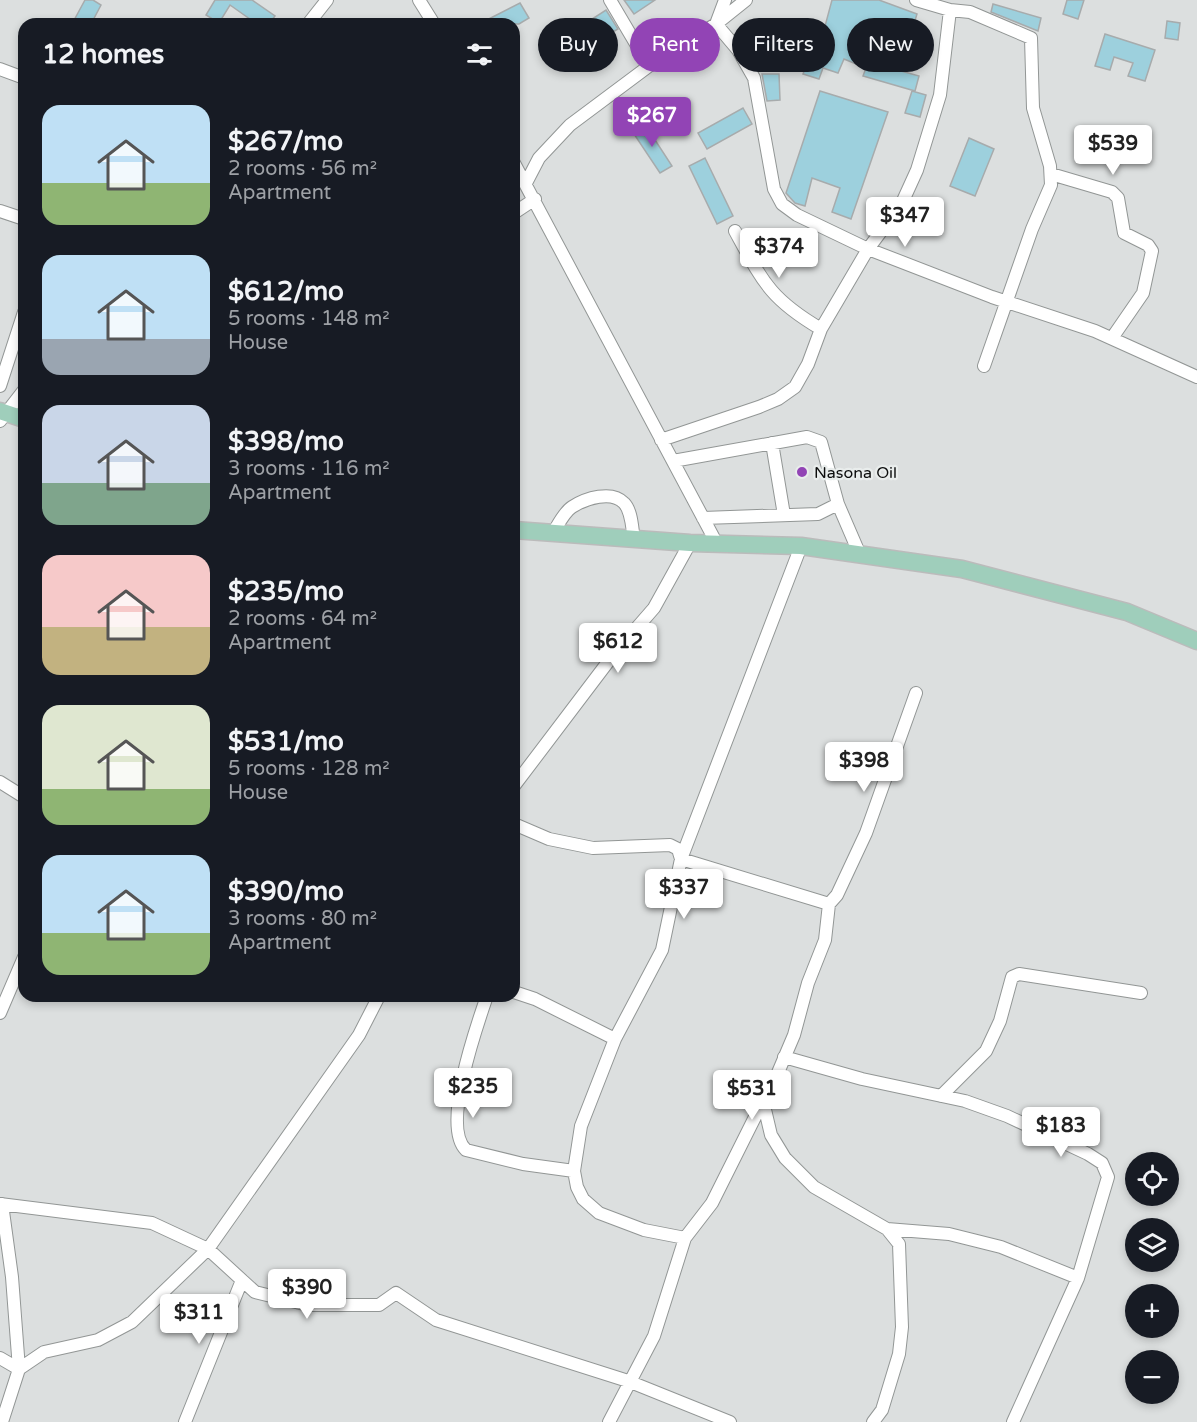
<!DOCTYPE html>
<meta charset="utf-8">
<style>
:root{--surface:#171b24;--page:#242831;--text:#f1f3f6;--muted:#9ea1a6;--accent:#9244b5}
body{margin:0;font-family:"Varela Round",sans-serif;background:var(--page);color:var(--text);height:100vh;display:flex;flex-direction:column;font-size:22px;white-space:nowrap}
*{box-sizing:border-box;margin:0}
p{font-size:20px;color:var(--muted)}
.icon{flex:none;width:33px;height:33px;fill:none;stroke:currentColor;stroke-width:2;stroke-linecap:round;stroke-linejoin:round}
.map{position:relative;flex:1;overflow:hidden}
.details{position:absolute;left:18px;top:18px;width:502px;height:984px;display:flex;flex-direction:column;background:var(--surface);border-radius:18px;box-shadow:0 3px 9px #0003}
.details>*{flex:none}
.banner{position:absolute;left:538px;top:18px;width:568px;height:54px;display:flex;gap:12px}
.fabs{position:absolute;left:1125px;top:1152px;display:grid;gap:12px}
.fabs a{display:grid;place-items:center;width:54px;height:54px;border-radius:50%;background:var(--surface);box-shadow:0 3px 9px #0003;font-size:30px}
.price{position:absolute;translate:-50% -51px;padding:0 14px;border-radius:6px;background:#fff;color:#222;font-size:20px;line-height:39px;filter:drop-shadow(0 2px 3px #0008)}
.price::after{content:'';position:absolute;left:50%;top:36px;width:18px;height:14px;margin-left:-9px;background:inherit;clip-path:polygon(0 0,100% 0,50% 100%)}
.price.current{background:var(--accent);color:#fff}
ul{padding:0;list-style:none}
li{display:flex;align-items:center;gap:18px;height:150px;padding:0 24px}
li span{display:grid;place-items:center;flex:none;width:168px;height:120px;border-radius:18px;color:#555}
li>.icon{margin-inline-start:auto}
span .icon{width:72px;height:72px;fill:#fffc;stroke-width:1}
li b{font-size:26px}
h2{display:flex;justify-content:space-between;align-items:center;height:72px;padding:0 24px;font-size:26px}
.tag{padding:0 21px;border-radius:27px;background:var(--surface);box-shadow:0 3px 9px #0003;font-size:21px;line-height:54px}
.tag.current{background:var(--accent);color:#fff}
.map>svg:first-child{display:block}
</style>
<div class="map">
<svg width="1197" height="1422" viewBox="0 0 1197 1422">
<rect width="100%" height="100%" fill="#dcdfdf"/>
<!-- building -->
<path fill="#9dd0dd" stroke="#a7abac" stroke-width="1.5" d="M85 0H93L101 5 91 24H72Z
M215 0H252L275 16 269 24H257L230 5 219 23 206 15Z
M624 0H655L634 14Z
M832 0H879L917 14 913 27 924 31 919 44 905 39 894 69 919 76 915 91 863 76 866 68 844 59 838 73 823 68 819 79 803 74 820 28 824 30Z
M1067 0H1084L1078 19 1063 14Z
M520 3 529 18 519 24H479Z
M993 4 1041 18 1038 31 991 12Z
M606 10 618 29 606 36 601 28 596 32 589 21Z
M1167 21 1180 23 1178 40 1165 38Z
M1105 34 1155 50 1145 81 1128 76 1133 63 1114 57 1110 70 1095 66Z
M762 74H779L780 100 767 101Z
M820 91 888 112 851 219 832 212 840 188 812 178 805 206 795 203 786 193Z
M912 91 926 95 920 117 905 113Z
M743 108 752 124 707 149 698 133Z
M644 123 672 166 660 173 632 131Z
M969 138 994 149 975 196 950 186Z
M705 158 733 216 717 224 689 166Z"/>
<g fill="none" stroke-linecap="round" stroke-linejoin="round">
<!-- minor casing -->
<g stroke="#929695" stroke-width="14">
<path id="minor" d="M419 0 434 24
M610 0 649 66
M725 0 716 24 738 50 754 78 774 189 782 204 797 215 868 249 992 297 1095 331 1197 377
M950 10 970 12 1031 38 1033 108 1050 166 1051 185 1032 229 984 366
M308 24 327 0
M0 69 24 78
M514 163 717 544
M1051 174 1112 192 1118 198 1124 233 1148 245 1152 251 1143 293 1112 338
M526 183 539 158 570 125 649 66 716 24 746 0
M0 211 24 219
M514 213 535 199
M735 231C763 282 770 299 821 329
M0 386 24 312
M0 421 24 390
M661 440 759 407 778 399 795 387 808 364 821 329 868 249 902 203 917 170 940 95 950 10 916 0
M772 443 784 515
M673 461 807 437 821 442 838 504
M703 518 818 514 838 504 860 555
M553 533C558 525 564 512 572 507 586 498 612 490 624 503 632 511 632 529 634 539
M0 782 24 797
M514 786 614 654 654 608 690 543
M514 824 549 839 593 848 670 845 678 849 681 859 829 904 825 940 808 983 794 1035 777 1075 763 1101 771 1135 785 1158 814 1187 887 1229 899 1244 902 1327 899 1354 882 1410 873 1422
M829 904 837 895 866 833 916 693
M514 992 535 999 615 1039
M487 996C477 1025 441 1127 466 1150L523 1164 574 1171
M0 1013 24 957
M784 1057 862 1079 965 1101 1007 1116 1088 1154 1102 1163 1108 1177 1078 1278 1013 1422
M941 1096 986 1051 1000 1021 1012 977 1019 974 1141 993
M0 1204 152 1223 208 1249 255 1292 308 1305H379L396 1293 436 1320 628 1381 730 1422
M2 1204 12 1277 19 1369
M887 1229 949 1234 1001 1247 1078 1278
M685 1238 644 1230 599 1213 583 1199 577 1187 574 1171 581 1126 615 1039 662 950 681 859 801 546
M0 1358 19 1369
M2 1422 19 1369 44 1352 98 1340 132 1322 208 1249 359 1035 379 996
M185 1422 242 1280
M609 1422 654 1336 685 1238 712 1203 763 1101"/>
</g>
<!-- major casing -->
<g stroke="#bbb" stroke-width="19">
<path id="major" d="M0 411 24 419
M514 530 690 543 801 546 962 569 1127 612 1197 641"/>
</g>
<!-- minor -->
<use href="#minor" stroke="#fff" stroke-width="12"/>
<!-- major -->
<use href="#major" stroke="#9fcebb" stroke-width="16"/>
</g>
<!-- markers -->
<circle fill="#9244b5" stroke="#e9edec" stroke-width="2" cx="802" cy="472" r="6"/>
<g text-anchor="middle" stroke-width="4.5" stroke-linejoin="round" paint-order="stroke">
<!-- poi labels -->
<g font-size="16" fill="#0c0d0d" stroke="#e9edec" text-anchor="start">
<text x="814" y="478">Nasona Oil</text>
</g>
</g>
</svg>
<div class="fabs">
<a><svg class="icon" aria-label="locate" viewBox="0 0 24 24"><circle cx="12" cy="12" r="6"/><path d="M12 2v4M12 18v4M2 12h4M18 12h4"/></svg></a>
<a><svg class="icon" aria-label="layers" viewBox="0 0 24 24"><path d="M12 4l9 5-9 5-9-5zM3 14l9 5 9-5"/></svg></a>
<a>+</a>
<a>−</a>
</div>
<b class="price current" style="left:652px;top:148px">$267</b>
<b class="price" style="left:1113px;top:176px">$539</b>
<b class="price" style="left:905px;top:248px">$347</b>
<b class="price" style="left:779px;top:279px">$374</b>
<b class="price" style="left:618px;top:674px">$612</b>
<b class="price" style="left:864px;top:793px">$398</b>
<b class="price" style="left:684px;top:920px">$337</b>
<b class="price" style="left:473px;top:1119px">$235</b>
<b class="price" style="left:752px;top:1121px">$531</b>
<b class="price" style="left:1061px;top:1158px">$183</b>
<b class="price" style="left:307px;top:1320px">$390</b>
<b class="price" style="left:199px;top:1345px">$311</b>
<div class="banner">
<a class="tag">Buy</a>
<a class="tag current">Rent</a>
<a class="tag">Filters</a>
<a class="tag">New</a>
</div>
<section class="details">
<h2>12 homes<svg class="icon" aria-label="filters" viewBox="0 0 24 24"><path d="M4 7h16M4 17h16"/><circle cx="9" cy="7" r="2"/><circle cx="15" cy="17" r="2"/></svg></h2>
<ul>
<li><span style="background:linear-gradient(#bfe0f5 65%,#8fb573 0)"><svg class="icon" aria-label="home" viewBox="0 0 24 24"><path d="M3 11l9-7 9 7M6 9v11h12V9"/></svg></span><div><b>$267/mo</b><p>2 rooms · 56 m²</p><p>Apartment</p></div></li>
<li><span style="background:linear-gradient(#bfe0f5 70%,#9aa5b1 0)"><svg class="icon" aria-label="home" viewBox="0 0 24 24"><path d="M3 11l9-7 9 7M6 9v11h12V9"/></svg></span><div><b>$612/mo</b><p>5 rooms · 148 m²</p><p>House</p></div></li>
<li><span style="background:linear-gradient(#c9d6e8 65%,#7fa58c 0)"><svg class="icon" aria-label="home" viewBox="0 0 24 24"><path d="M3 11l9-7 9 7M6 9v11h12V9"/></svg></span><div><b>$398/mo</b><p>3 rooms · 116 m²</p><p>Apartment</p></div></li>
<li><span style="background:linear-gradient(#f6c9c9 60%,#c2b280 0)"><svg class="icon" aria-label="home" viewBox="0 0 24 24"><path d="M3 11l9-7 9 7M6 9v11h12V9"/></svg></span><div><b>$235/mo</b><p>2 rooms · 64 m²</p><p>Apartment</p></div></li>
<li><span style="background:linear-gradient(#dfe7d0 70%,#8fb573 0)"><svg class="icon" aria-label="home" viewBox="0 0 24 24"><path d="M3 11l9-7 9 7M6 9v11h12V9"/></svg></span><div><b>$531/mo</b><p>5 rooms · 128 m²</p><p>House</p></div></li>
<li><span style="background:linear-gradient(#bfe0f5 65%,#8fb573 0)"><svg class="icon" aria-label="home" viewBox="0 0 24 24"><path d="M3 11l9-7 9 7M6 9v11h12V9"/></svg></span><div><b>$390/mo</b><p>3 rooms · 80 m²</p><p>Apartment</p></div></li>
</ul>
</section>
</div>
